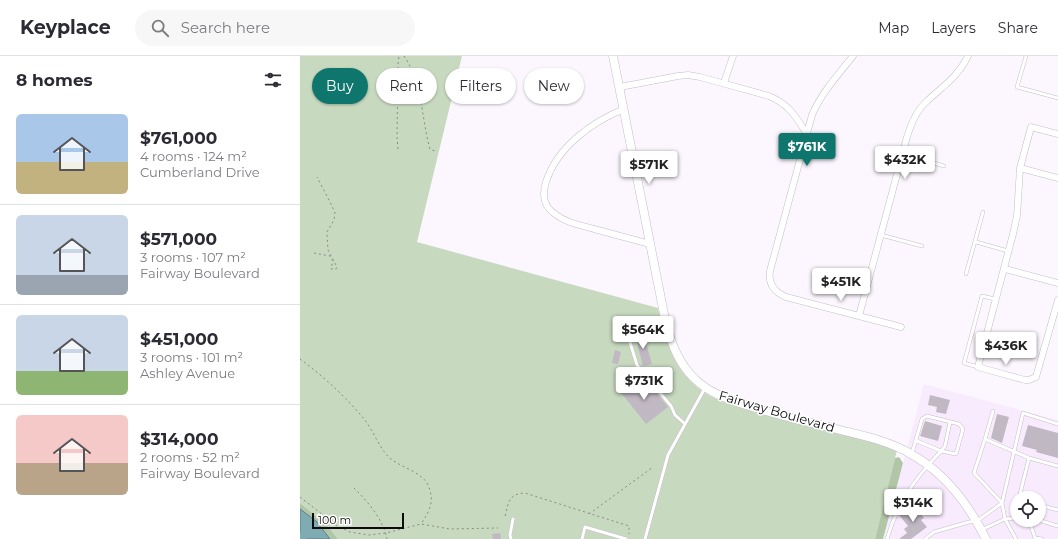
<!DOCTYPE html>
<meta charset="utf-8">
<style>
:root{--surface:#fff;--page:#f7f7f7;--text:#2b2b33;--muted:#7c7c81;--line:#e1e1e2;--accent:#0f766e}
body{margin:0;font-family:Montserrat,sans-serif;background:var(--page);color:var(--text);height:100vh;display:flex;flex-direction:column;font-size:15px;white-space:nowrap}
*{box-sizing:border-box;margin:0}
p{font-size:13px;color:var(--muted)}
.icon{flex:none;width:22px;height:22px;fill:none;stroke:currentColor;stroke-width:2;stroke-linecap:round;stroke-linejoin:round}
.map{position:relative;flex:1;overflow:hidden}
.sheet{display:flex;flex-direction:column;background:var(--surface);width:300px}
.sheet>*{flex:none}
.hud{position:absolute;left:12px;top:12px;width:380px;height:36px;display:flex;gap:8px}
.tools{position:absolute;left:710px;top:435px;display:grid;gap:8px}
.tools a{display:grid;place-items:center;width:36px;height:36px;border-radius:50%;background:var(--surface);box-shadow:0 1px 3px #0004;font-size:20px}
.scale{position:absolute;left:12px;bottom:10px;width:92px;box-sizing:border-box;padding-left:4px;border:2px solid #0d0b0e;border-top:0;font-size:11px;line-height:14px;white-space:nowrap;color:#0d0b0e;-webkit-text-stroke:3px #fff;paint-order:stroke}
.price{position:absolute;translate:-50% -34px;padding:0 9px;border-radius:4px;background:#fff;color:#222;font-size:13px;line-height:26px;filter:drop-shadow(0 1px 2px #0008)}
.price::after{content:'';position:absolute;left:50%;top:24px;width:12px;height:9px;margin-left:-6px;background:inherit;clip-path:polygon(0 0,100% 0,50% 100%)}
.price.current{background:var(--accent);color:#fff}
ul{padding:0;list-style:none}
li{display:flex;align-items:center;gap:12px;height:100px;padding:0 16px}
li+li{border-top:1px solid var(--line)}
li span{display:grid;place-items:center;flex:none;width:112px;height:80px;border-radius:6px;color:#555}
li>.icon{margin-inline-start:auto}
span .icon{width:48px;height:48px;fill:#fffc;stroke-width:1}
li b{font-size:17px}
h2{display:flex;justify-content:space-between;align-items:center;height:48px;padding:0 16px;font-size:17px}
.pill{padding:0 14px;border-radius:18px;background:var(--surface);box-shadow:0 1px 3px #0004;font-size:14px;line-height:36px}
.pill.current{background:var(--accent);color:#fff}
header{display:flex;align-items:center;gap:24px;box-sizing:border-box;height:56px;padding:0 20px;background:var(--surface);border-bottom:1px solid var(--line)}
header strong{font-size:19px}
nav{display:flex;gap:22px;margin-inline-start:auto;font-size:14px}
.search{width:280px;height:36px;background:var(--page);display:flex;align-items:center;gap:10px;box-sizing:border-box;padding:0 14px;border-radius:22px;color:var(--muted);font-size:15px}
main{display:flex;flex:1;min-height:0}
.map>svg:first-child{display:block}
</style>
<header>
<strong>Keyplace</strong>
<div class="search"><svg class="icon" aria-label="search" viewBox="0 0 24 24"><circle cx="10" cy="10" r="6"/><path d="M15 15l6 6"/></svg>Search here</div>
<nav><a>Map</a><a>Layers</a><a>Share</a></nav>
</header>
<main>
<section class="sheet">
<h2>8 homes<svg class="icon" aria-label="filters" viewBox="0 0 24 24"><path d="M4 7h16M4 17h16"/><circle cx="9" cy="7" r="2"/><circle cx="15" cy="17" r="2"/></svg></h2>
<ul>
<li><span style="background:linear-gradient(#a9c7e8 60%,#c2b280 0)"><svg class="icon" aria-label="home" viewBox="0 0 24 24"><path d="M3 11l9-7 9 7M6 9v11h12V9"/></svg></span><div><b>$761,000</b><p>4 rooms · 124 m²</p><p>Cumberland Drive</p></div></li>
<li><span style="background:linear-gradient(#c9d6e8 75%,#9aa5b1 0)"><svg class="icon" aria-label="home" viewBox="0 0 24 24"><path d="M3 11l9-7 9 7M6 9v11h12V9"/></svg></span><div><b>$571,000</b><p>3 rooms · 107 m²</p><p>Fairway Boulevard</p></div></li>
<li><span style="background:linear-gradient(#c9d6e8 70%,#8fb573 0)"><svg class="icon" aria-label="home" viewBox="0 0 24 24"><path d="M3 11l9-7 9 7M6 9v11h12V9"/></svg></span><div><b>$451,000</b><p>3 rooms · 101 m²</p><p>Ashley Avenue</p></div></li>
<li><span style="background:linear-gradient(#f6c9c9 60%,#b9a48a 0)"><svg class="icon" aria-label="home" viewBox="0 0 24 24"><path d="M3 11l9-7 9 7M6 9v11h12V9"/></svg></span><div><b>$314,000</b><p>2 rooms · 52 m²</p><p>Fairway Boulevard</p></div></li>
</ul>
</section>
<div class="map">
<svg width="758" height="483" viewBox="0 0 758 483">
<rect width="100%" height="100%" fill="#fcf7fe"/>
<!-- built -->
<path fill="#f9ebfe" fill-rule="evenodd" d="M624 328 758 364V483H583ZM717 442H739V464H717Z"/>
<!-- green -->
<path fill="#c7d9bf" d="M0 0H162L117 186 358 252C366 284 372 310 398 332 419 349 450 353 475 360 516 370 557 380 597 394L575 483H38L26 468 0 447Z"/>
<!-- forest -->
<path fill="#b1c6a7" d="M599 401 603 407 583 483H575L595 402Z
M0 447 26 468 38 483H30L16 465 0 453Z"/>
<!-- water -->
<path fill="#7facb3" stroke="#5d7c82" d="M0 453 16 465 30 483H1L0 481Z"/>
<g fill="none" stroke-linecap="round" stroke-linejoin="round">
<!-- river -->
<path stroke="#7facb3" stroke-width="11" d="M0 482 1 483"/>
</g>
<!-- building -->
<path fill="#c0b8c3" d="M343 277 352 308 343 310 335 279Z
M315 294 321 296 318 308 312 307Z
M346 324 368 351 346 368 319 334 326 328 332 335Z
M630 339 650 344 646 358 636 356 637 351 628 349Z
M697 358 709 361 702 387 691 382Z
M625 365 642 370 638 385 620 380Z
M728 369 758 377V402L736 396 737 394 722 390Z
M610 451 613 455 617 452 624 462 621 464 627 471 611 483H599L607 477 604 473 608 470 599 459Z
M200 477 201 483H193L192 478Z"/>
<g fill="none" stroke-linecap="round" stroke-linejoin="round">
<!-- service casing -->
<g stroke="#c5bdc8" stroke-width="4">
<path id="service" d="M726 0 717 31 758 42
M603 98 644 110
M581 179 622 190
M676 186 708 195
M666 218 683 156
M328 280 337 309 371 350 375 359 385 368
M678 311 664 307 682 240 695 243
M685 383 693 355
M617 385 641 395 645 390 650 366
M719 442 729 402
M739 449 758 454
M729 464 735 482 742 483
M738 464 758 470
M681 474 705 463 717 462
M211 483 210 479 213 463
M282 483 285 471 326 483
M345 483 368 399 405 332
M587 483C598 445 615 423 641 395L656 398 663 373 659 368 627 360 622 363 612 397
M625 483 634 476 669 466 677 465 702 447 723 357 758 368
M716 483 705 463 702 447 674 417 685 383 729 402 758 410"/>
</g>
<!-- minor casing -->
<g stroke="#c5bdc8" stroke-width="7">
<path id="minor" d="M553 0C538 19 522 36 512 59L470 215C468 228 474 236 486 241L601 271
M424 27 433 0
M320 31 378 20 388 19 400 21 469 40C490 49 495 60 507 78
M324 53C292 66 257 91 246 126 242 139 243 150 255 158 266 167 281 169 294 173 313 178 332 183 350 188
M758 78 731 71 720 112 717 160 713 178 678 311 725 324H729L736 321 758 244
M720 112 758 122
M705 213 758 227
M559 260 607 81C611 68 616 55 626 46 643 30 658 21 668 0"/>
</g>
<!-- tertiary casing -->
<g stroke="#c5bdc8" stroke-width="9">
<path id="tertiary" d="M313 0 366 268C372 289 379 308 395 323 409 337 428 343 446 349 477 359 509 366 540 374 564 380 589 385 611 398 645 417 669 449 686 483"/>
</g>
<!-- path -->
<path stroke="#8b888d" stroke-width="1" stroke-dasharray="2 3" stroke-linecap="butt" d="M104 0C123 28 121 61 130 93L137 96
M98 93 97 82 98 8 99 0
M14 197 30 200 33 205 31 213H36L37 211 28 194 27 179V176L34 164 35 157 31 148 17 121
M0 303C23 320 46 341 64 363 74 375 79 393 91 403 101 411 123 417 128 429 135 445 130 454 121 468
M54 432C68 446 83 463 87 483
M0 441 37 470 50 476 69 479 86 477 121 468 150 473 198 472
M289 458 353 411
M205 460C209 446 208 438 225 437L329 470V478"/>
<!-- service -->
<use href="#service" stroke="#fff" stroke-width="3"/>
<!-- minor -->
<use href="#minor" stroke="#fff" stroke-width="6"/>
<!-- tertiary -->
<use href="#tertiary" stroke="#fff" stroke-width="8"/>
</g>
<g text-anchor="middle" stroke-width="3" stroke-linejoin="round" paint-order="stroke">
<!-- street labels -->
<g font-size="13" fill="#0d0b0e" stroke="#fff">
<text transform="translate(477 355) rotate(16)" y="5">Fairway Boulevard</text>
</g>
</g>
</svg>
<div class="tools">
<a><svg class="icon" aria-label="locate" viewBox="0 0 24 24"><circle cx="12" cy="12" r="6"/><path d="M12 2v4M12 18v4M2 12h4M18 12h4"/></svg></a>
</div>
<div class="scale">100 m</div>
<b class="price current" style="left:507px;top:111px">$761K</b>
<b class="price" style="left:605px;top:124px">$432K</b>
<b class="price" style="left:349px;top:129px">$571K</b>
<b class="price" style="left:541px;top:246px">$451K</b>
<b class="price" style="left:343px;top:294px">$564K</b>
<b class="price" style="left:706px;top:310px">$436K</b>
<b class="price" style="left:344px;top:345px">$731K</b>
<b class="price" style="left:613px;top:467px">$314K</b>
<div class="hud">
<a class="pill current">Buy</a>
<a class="pill">Rent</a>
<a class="pill">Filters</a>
<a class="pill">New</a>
</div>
</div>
</main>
